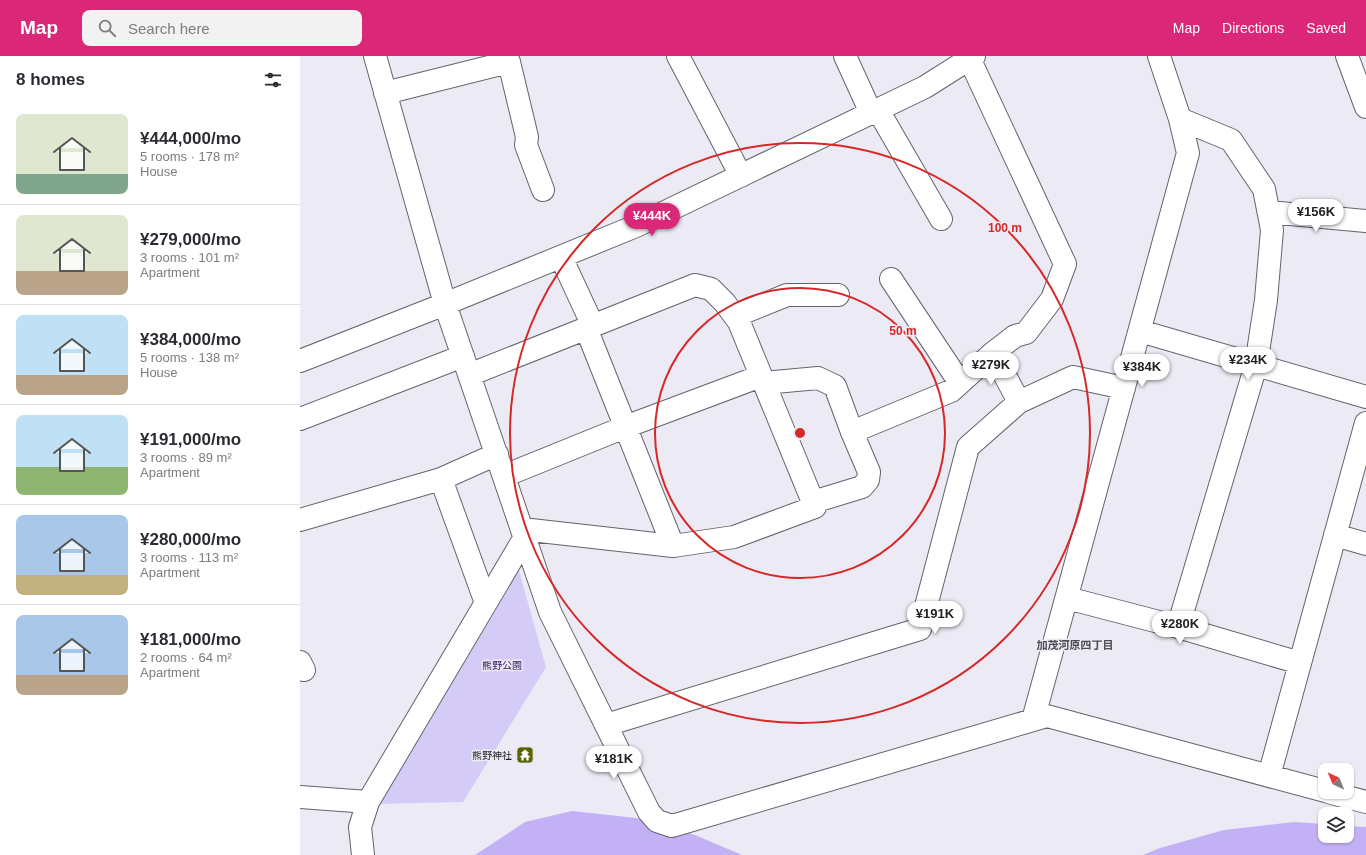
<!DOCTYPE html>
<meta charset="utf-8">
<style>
:root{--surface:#fff;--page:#f2f2f3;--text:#2b2b33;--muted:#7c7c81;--line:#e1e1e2;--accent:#db2777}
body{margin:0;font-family:Helvetica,"Noto Sans JP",sans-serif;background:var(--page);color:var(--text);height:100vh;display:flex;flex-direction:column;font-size:15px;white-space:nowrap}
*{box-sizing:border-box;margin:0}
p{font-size:13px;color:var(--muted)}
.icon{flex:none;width:22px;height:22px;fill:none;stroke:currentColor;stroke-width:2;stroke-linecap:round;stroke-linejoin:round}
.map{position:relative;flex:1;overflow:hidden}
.drawer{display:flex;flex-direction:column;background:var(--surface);width:300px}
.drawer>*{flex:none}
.needle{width:26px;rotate:316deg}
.fabs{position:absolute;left:1018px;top:707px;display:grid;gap:8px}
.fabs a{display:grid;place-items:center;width:36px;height:36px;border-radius:8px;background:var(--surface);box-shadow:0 1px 3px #0004;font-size:20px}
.price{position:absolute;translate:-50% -34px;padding:0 9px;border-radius:14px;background:#fff;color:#222;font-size:13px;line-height:26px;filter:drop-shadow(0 1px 2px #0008)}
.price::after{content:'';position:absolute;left:50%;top:24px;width:12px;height:9px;margin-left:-6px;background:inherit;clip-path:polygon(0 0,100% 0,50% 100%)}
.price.on{background:var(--accent);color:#fff}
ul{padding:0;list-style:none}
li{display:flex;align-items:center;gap:12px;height:100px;padding:0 16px}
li+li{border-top:1px solid var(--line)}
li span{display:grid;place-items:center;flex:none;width:112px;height:80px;border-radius:8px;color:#555}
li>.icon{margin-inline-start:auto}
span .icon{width:48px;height:48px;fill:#fffc;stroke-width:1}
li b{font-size:17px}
h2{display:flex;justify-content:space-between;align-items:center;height:48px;padding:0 16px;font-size:17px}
header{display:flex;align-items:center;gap:24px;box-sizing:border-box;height:56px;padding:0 20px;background:var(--accent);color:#fff}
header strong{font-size:19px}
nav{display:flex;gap:22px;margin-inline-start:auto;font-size:14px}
.search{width:280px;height:36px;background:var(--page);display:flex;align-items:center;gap:10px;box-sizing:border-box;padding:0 14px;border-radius:8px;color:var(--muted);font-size:15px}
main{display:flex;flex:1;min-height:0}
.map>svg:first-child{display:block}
</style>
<header>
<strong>Map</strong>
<div class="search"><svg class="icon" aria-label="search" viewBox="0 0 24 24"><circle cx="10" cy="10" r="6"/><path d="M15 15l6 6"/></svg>Search here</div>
<nav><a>Map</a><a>Directions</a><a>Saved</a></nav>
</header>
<main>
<section class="drawer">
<h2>8 homes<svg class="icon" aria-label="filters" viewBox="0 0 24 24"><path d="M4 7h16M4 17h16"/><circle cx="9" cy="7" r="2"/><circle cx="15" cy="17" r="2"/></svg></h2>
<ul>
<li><span style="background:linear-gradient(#dfe7d0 75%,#7fa58c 0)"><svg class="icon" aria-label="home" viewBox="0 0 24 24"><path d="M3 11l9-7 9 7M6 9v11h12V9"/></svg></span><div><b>¥444,000/mo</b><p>5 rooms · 178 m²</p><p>House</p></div></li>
<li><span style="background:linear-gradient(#dfe7d0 70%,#b9a48a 0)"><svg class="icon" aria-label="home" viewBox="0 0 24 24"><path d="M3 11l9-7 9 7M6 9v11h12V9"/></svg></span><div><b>¥279,000/mo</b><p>3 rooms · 101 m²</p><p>Apartment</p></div></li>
<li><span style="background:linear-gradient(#bfe0f5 75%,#b9a48a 0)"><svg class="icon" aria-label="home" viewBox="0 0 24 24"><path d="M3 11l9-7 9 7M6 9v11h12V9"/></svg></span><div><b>¥384,000/mo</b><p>5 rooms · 138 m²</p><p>House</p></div></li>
<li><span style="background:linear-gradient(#bfe0f5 65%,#8fb573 0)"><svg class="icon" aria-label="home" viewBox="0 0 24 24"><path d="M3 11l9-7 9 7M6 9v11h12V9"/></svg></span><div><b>¥191,000/mo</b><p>3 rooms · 89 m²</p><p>Apartment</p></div></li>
<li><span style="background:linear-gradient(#a9c7e8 75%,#c2b280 0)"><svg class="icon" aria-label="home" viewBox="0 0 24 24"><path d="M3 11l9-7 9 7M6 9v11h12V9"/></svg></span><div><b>¥280,000/mo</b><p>3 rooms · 113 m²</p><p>Apartment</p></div></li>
<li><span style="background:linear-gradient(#a9c7e8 75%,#b9a48a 0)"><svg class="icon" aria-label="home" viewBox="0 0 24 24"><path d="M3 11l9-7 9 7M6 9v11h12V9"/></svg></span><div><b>¥181,000/mo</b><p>2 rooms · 64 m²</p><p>Apartment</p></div></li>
</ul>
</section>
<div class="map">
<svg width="1066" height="799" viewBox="0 0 1066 799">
<rect width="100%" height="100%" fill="#eceaf4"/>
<!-- green -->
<path fill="#d4cbf6" d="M217 508 246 611 163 746 74 748Z"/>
<!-- forest -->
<path fill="#c2b2f5" d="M272 755 336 762 395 779 442 799H175L225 766Z
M994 766 1025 768V780H1047V770L1066 771V799H843L860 792 924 774Z"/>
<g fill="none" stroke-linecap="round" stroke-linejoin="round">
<!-- minor casing -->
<g stroke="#64636b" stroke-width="24">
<path id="minor" d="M75 0 145 248 250 556 349 756 357 765 372 770 747 660 1025 735
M378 0 441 120
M545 0 571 57
M1047 0 1066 51
M85 37 209 6 227 81 226 89 243 134
M578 54 641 163
M969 156 1066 165
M261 201 293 270
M591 223 660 327
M435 260 487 239H538
M286 272 373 490
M840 275 1066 341
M693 297 719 346
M0 305 145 248 336 170 625 31 674 0
M169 319 395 229 411 233 425 247 439 266 515 451 434 481 373 490 222 473
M464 327 518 322 535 330 552 376 569 416 568 424 562 431 513 446
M0 363 163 300
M552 376 651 335 693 297 715 280 726 277 752 243 765 208 670 4
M204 420 325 371 461 320
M141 423 186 547
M0 464 141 423 197 398
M1035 479 1066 488
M767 542 878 571 1000 607
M878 571 956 309 966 244 972 174 964 133 931 84 880 63
M0 606 4 614
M733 664 888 97 880 63 859 0
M306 669 620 573 668 391 719 346 773 321 824 332
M969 720 1066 367
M1028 736 1066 746
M0 741 68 746
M63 799 60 771 68 746 225 481"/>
</g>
<!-- minor -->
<use href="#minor" stroke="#fff" stroke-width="22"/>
</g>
<!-- distance rings -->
<g fill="none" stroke="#d62828" stroke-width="2">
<circle cx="500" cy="377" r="145"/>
<circle cx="500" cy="377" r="290"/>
</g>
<!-- icons -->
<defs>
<g id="temple-square" transform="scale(0.9)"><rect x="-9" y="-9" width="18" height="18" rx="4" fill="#5b6200" stroke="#eceaf4"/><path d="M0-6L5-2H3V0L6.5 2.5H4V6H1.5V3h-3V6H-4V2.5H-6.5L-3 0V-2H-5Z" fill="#fff"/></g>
</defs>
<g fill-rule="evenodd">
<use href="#temple-square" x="225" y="699"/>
</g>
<g text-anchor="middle" stroke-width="3" stroke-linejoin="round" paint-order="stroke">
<!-- park labels -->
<g font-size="10" fill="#331562" stroke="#eceaf4">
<text x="202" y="613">熊野公園</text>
</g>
<!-- poi labels -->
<g font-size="10" fill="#201f22" stroke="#eceaf4" text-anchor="end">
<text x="212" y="703">熊野神社</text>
</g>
<!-- neighbourhood labels -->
<g font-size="11" font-weight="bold" fill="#4e4c54" stroke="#eceaf4">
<text x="775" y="593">加茂河原四丁目</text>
</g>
</g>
<circle cx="500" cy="377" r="6" fill="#d62828" stroke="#eceaf4" stroke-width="2"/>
<g font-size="12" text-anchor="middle" font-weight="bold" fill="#d62828" stroke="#eceaf4" stroke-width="3" stroke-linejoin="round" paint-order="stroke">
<text x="705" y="176">100 m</text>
<text x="603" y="279">50 m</text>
</g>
</svg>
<div class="fabs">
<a><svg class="needle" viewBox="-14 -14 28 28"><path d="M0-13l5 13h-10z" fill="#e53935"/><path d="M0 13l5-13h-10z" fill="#7c7c81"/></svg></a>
<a><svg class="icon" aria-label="layers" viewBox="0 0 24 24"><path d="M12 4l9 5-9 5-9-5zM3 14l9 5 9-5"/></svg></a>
</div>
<b class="price" style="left:1016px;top:177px">¥156K</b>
<b class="price on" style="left:352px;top:181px">¥444K</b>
<b class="price" style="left:948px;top:325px">¥234K</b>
<b class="price" style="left:691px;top:330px">¥279K</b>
<b class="price" style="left:842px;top:332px">¥384K</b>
<b class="price" style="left:635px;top:579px">¥191K</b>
<b class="price" style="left:880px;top:589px">¥280K</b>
<b class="price" style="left:314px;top:724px">¥181K</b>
</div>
</main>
